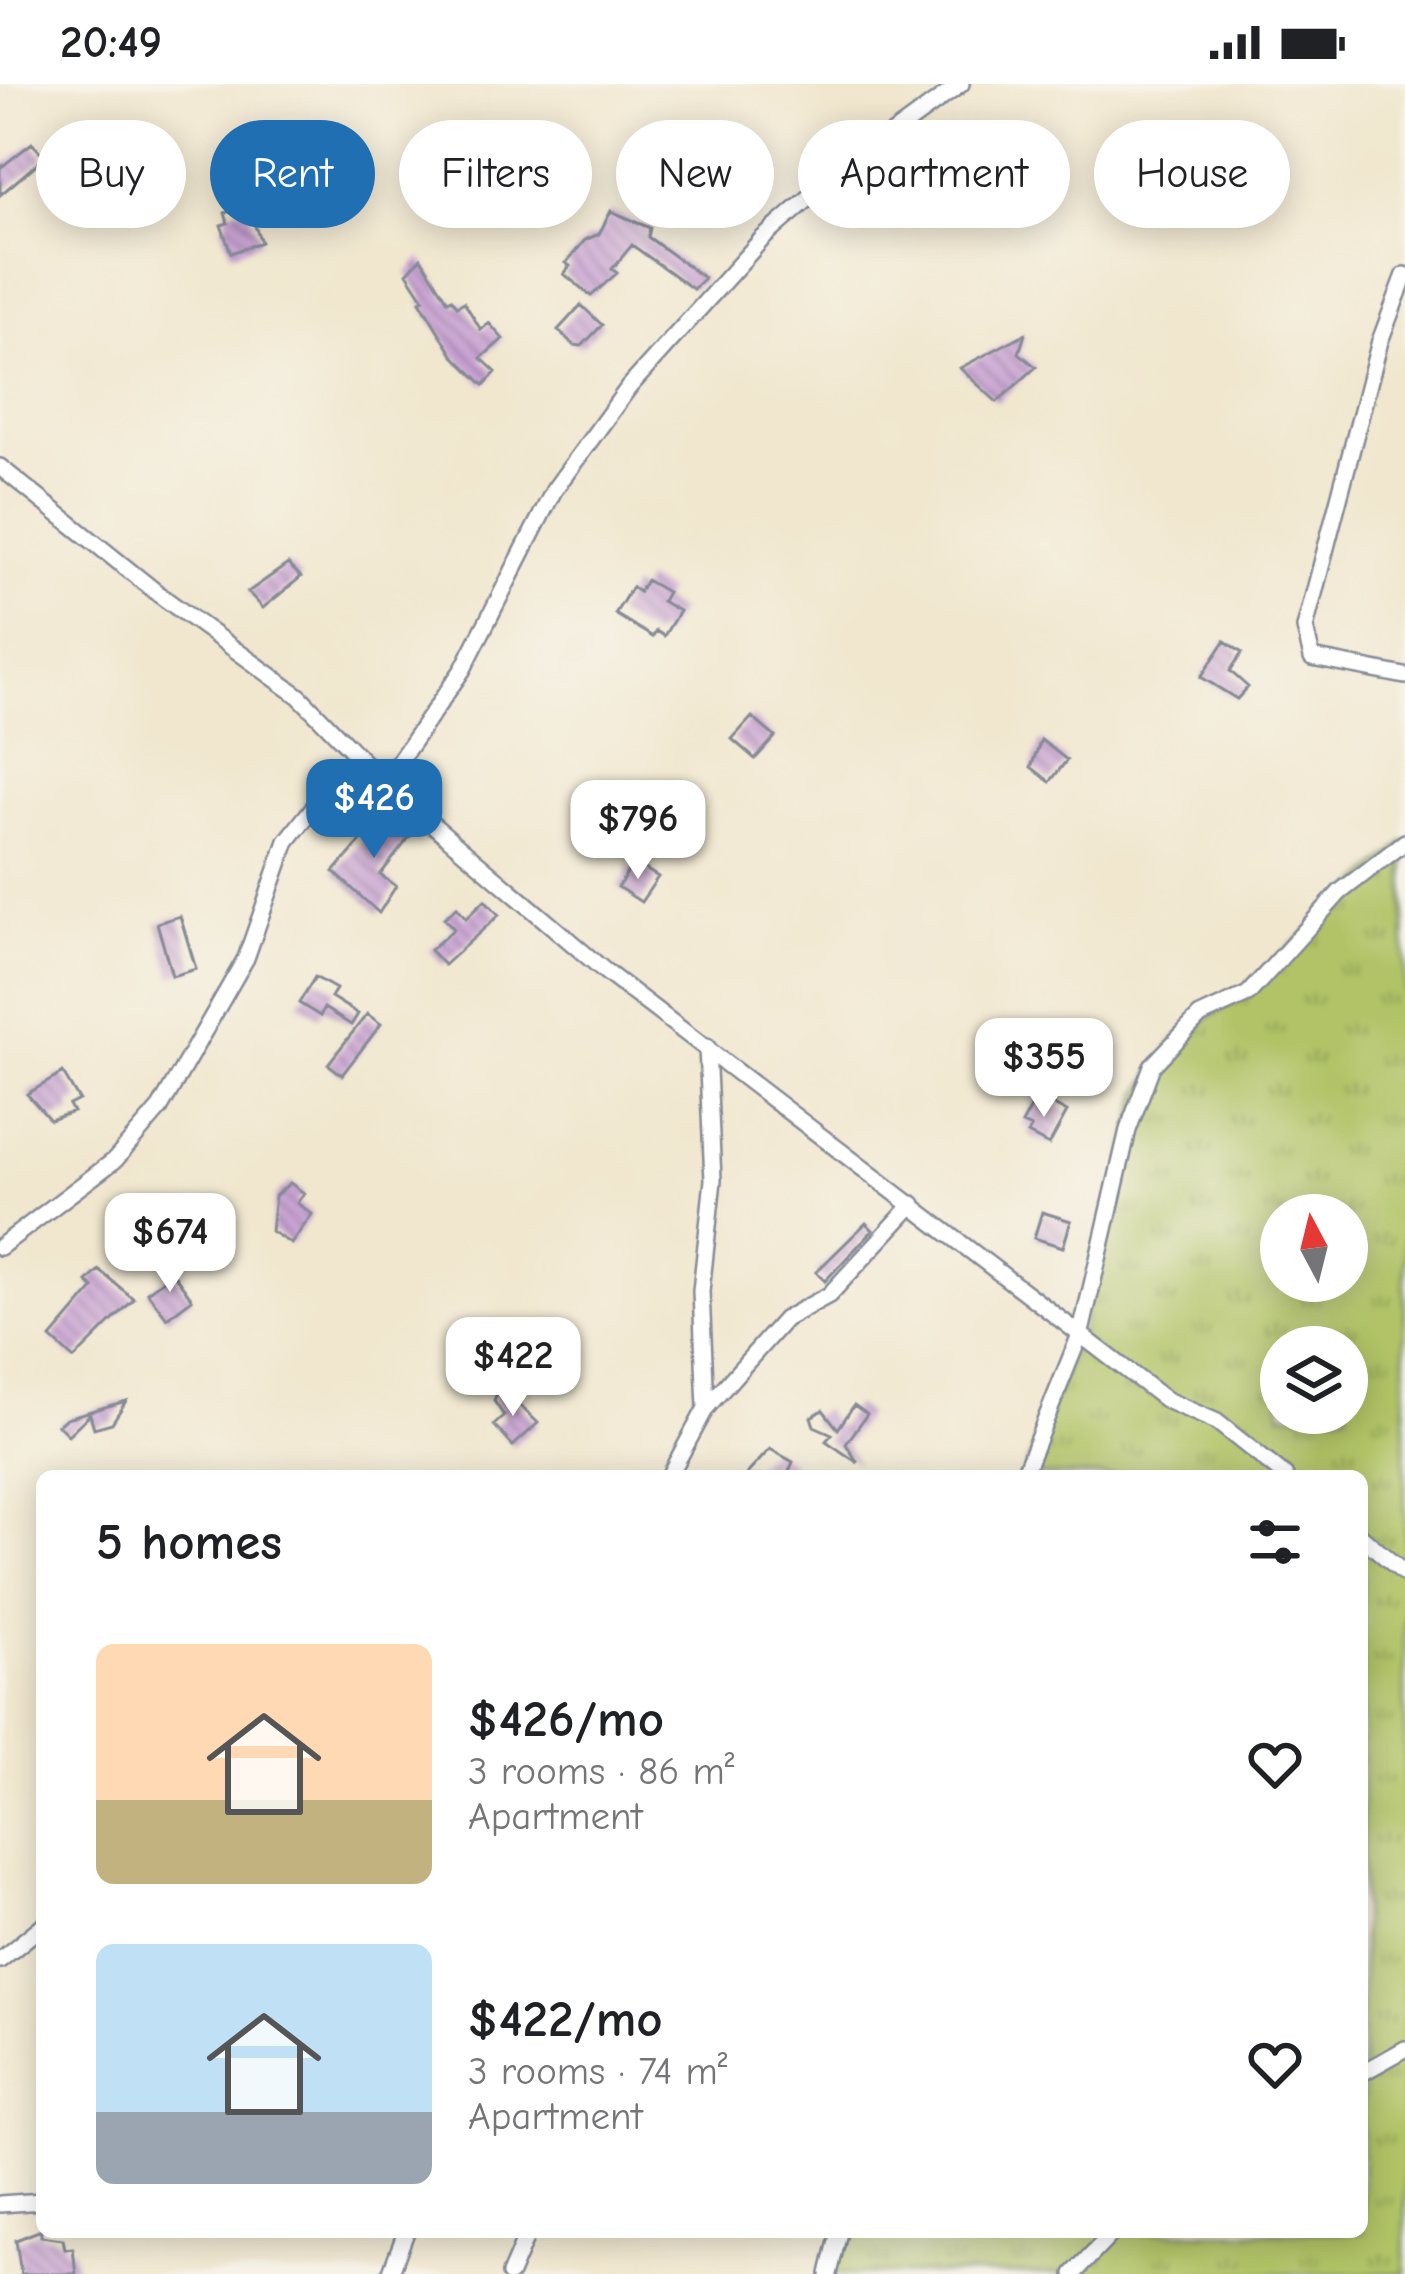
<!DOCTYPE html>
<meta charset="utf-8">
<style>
:root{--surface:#fff;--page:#f6f6f6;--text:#202124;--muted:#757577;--accent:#1f6fb2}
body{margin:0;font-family:"Comic Neue",sans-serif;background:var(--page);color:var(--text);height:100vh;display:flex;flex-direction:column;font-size:45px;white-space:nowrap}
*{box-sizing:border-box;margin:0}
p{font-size:39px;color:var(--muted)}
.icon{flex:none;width:66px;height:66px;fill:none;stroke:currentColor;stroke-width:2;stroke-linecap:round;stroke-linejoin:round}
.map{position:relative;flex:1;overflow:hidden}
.drawer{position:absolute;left:36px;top:1386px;width:1332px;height:768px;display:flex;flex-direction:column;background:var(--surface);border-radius:18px;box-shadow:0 6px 30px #0003}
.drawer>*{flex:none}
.top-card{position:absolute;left:36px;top:36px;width:1335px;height:108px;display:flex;gap:24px}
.needle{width:78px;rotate:353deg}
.tools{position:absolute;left:1260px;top:1110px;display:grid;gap:24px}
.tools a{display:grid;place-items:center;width:108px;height:108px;border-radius:50%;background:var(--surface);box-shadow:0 6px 30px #0003;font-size:60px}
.price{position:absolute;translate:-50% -102px;padding:0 27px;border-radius:24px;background:#fff;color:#222;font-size:39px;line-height:78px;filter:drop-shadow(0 3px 6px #0008)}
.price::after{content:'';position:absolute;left:50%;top:72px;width:36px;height:27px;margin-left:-18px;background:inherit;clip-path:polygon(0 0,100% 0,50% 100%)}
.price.on{background:var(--accent);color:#fff}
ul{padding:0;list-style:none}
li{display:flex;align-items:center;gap:36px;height:300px;padding:0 60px}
li span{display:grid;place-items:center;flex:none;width:336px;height:240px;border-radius:18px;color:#555}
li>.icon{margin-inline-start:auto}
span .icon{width:144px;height:144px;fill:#fffc;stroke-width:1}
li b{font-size:51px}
h2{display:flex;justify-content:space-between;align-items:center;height:144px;padding:0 60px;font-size:51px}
.chip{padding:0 42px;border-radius:54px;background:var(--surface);box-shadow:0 6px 30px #0003;font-size:42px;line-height:108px}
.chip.on{background:var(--accent);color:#fff}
.status{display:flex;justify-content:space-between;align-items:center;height:84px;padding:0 60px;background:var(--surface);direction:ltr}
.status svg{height:33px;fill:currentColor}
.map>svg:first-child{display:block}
</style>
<div class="status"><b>20:49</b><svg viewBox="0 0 49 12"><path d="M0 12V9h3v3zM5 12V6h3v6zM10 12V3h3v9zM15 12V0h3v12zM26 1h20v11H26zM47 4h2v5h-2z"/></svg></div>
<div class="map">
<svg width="1405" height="2190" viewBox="0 0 1405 2190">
<defs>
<pattern id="park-tufts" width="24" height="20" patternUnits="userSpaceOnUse" patternTransform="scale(3)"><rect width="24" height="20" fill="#b1c366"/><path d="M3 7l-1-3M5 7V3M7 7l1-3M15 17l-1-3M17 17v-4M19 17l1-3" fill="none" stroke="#8f9f57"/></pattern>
<pattern id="building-back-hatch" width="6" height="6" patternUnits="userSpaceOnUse" patternTransform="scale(3)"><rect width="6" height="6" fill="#c9a3d3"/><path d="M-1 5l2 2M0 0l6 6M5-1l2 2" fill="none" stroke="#a285ae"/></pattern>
</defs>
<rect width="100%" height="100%" fill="#f7f3e8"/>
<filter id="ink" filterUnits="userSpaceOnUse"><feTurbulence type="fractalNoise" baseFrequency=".00833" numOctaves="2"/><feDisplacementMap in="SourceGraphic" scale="24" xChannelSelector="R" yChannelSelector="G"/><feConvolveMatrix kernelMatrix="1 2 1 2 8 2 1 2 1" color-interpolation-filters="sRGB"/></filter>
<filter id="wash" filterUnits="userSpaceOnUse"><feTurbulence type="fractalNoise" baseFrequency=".004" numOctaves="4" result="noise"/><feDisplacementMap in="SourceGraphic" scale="48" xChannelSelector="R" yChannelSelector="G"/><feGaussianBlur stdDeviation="2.7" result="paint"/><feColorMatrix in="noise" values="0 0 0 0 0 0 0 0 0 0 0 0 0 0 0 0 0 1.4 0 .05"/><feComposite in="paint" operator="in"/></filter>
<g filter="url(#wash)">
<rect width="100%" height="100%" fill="#f1e7cf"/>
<!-- park -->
<path fill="url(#park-tufts)" stroke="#667962" stroke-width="3" fill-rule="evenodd" d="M1405 758V2190H829L839 2148H1362V1392H1023L1081 1248 1140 1008 1175 955 1248 909 1287 866ZM1281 1131H1347V1197H1281ZM1281 1263H1347V1329H1281Z"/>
<g id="blocks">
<!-- building -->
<path fill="url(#building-back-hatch)" d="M32 59 45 73 0 111V84Z
M247 121 261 158 231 169 221 141 228 139 225 129Z
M611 127 650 144 648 153 704 194 693 205 632 161 612 185 617 189 591 212 564 190 570 182 566 179 585 156 599 150Z
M421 174 448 217 452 215 457 222 464 218 481 246 489 239 503 255 481 274 496 288 484 301 453 271 420 217 424 215 407 189Z
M581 221 602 241 582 262 574 261 558 246Z
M1025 250 1019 269 1036 283 997 318 960 284Z
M288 480 301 493 263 524 248 508Z
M646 496 667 508 662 517 679 527 664 552 656 547 653 553 615 530 632 503 639 508Z
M1225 557 1242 569 1230 587 1248 603 1237 615 1201 593Z
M752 633 775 653 755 675 732 655Z
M1041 656 1067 676 1050 698 1031 683Z
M381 725 411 751 380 791 396 802 379 829 334 788 374 742 370 738Z
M634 778 658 793 641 818 618 803Z
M485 816 499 831 444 881 430 866 454 845 444 834 457 823 466 834Z
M180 832 196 885 172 892 157 839Z
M315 893 336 905 331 913 358 930 351 941 324 924 320 932 299 919Z
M367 930 381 940 342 991 328 980Z
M1051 948 1095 967 1076 998 1037 981Z
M63 989 79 1016 69 1021 73 1028 50 1036 27 1010Z
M1037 1012 1067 1028 1049 1061 1028 1050 1031 1044 1022 1040Z
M290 1099 304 1109 297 1119 312 1130 291 1160 271 1147 275 1112Z
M1042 1128 1071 1137 1063 1163 1034 1154Z
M866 1139 873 1146 825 1197 816 1188Z
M99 1186 134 1215 74 1275 51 1254 94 1204 87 1198Z
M173 1189 192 1215 167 1234 147 1208Z
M497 1309 508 1310 538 1339 513 1362 494 1341 504 1332 494 1317Z
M126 1317 112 1339 94 1344 90 1330 68 1351 58 1341 66 1334Z
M854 1321 867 1330 846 1360 858 1379 826 1357 832 1350 814 1342 811 1333 823 1326 838 1345Z
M770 1365 793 1378 787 1392H745Z
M41 2146V2152L63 2155 65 2165 73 2164 76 2190H21L16 2156Z"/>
</g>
</g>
<g filter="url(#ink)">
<use href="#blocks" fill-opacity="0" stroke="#868b96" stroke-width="3"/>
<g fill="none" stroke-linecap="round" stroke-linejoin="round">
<!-- street casing -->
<g stroke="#868b96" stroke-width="20">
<path id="street" d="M1405 191 1380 257 1305 544 1312 574 1405 592
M0 383 161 512 299 612 384 699 606 888 1166 1316 1217 1338 1285 1392
M384 699 463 585 554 406 629 303 762 155 833 93 961 0
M0 1163 115 1076 160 1024 246 874 287 757 355 671
M706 1324 785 1235 829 1211 913 1120
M669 1392 706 1324 701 1207 713 1096 707 963
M1023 1392 1081 1248 1128 1046 1152 982 1200 932 1248 910 1340 808 1405 758
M1362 1453 1405 1490
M0 1876 42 1842
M1362 1989 1405 1965
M0 2120 42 2117
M390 2190 406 2148
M510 2190 528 2148
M829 2190 839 2148
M1073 2190 1113 2148"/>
</g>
<!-- street -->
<use href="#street" stroke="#fff" stroke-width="15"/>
</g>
</g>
</svg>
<div class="tools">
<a><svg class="needle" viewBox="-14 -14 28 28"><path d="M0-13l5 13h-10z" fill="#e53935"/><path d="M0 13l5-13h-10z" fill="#757577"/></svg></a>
<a><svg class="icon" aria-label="layers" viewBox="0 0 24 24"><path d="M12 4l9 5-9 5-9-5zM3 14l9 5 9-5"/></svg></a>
</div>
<b class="price on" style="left:374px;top:777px">$426</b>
<b class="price" style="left:638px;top:798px">$796</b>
<b class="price" style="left:1044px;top:1036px">$355</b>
<b class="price" style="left:170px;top:1211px">$674</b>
<b class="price" style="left:513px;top:1335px">$422</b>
<div class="top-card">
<a class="chip">Buy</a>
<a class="chip on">Rent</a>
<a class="chip">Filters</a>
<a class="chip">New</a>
<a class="chip">Apartment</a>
<a class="chip">House</a>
</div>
<section class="drawer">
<h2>5 homes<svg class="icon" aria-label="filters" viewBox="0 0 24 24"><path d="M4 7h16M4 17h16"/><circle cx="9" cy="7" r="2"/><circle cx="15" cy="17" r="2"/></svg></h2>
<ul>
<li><span style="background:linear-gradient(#ffd9b3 65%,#c2b280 0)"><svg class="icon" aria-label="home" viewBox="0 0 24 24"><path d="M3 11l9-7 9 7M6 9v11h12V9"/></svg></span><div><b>$426/mo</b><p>3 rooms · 86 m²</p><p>Apartment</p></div><svg class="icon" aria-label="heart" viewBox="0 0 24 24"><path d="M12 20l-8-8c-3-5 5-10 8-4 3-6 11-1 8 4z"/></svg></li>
<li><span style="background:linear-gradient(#bfe0f5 70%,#9aa5b1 0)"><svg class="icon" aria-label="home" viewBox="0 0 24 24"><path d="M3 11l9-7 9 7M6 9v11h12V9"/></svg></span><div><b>$422/mo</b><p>3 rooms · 74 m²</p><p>Apartment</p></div><svg class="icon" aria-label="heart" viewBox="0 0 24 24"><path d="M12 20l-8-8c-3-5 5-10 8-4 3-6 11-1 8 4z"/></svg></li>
</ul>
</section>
</div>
